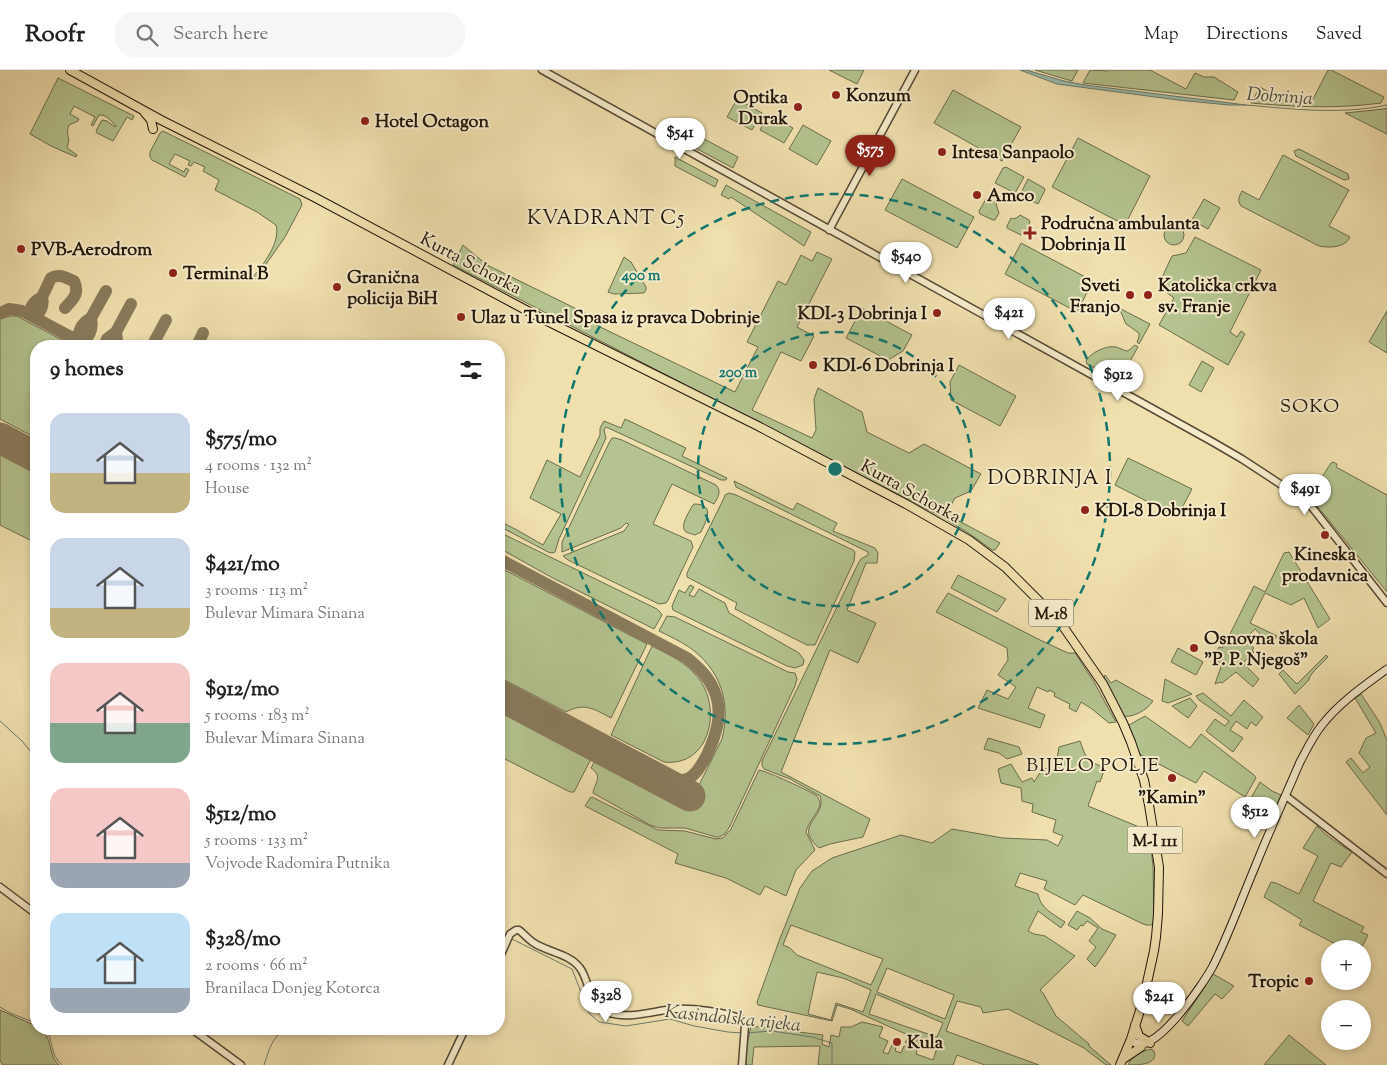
<!DOCTYPE html>
<meta charset="utf-8">
<style>
:root{--surface:#fff;--page:#f6f6f6;--text:#222;--muted:#767676;--line:#e0e0e0;--accent:#8f2418}
body{margin:0;font-family:"Sorts Mill Goudy",serif;background:var(--page);color:var(--text);height:100vh;display:flex;flex-direction:column;font-size:19px;white-space:nowrap}
*{box-sizing:border-box;margin:0}
p{font-size:16px;color:var(--muted)}
.icon{flex:none;width:28px;height:28px;fill:none;stroke:currentColor;stroke-width:2;stroke-linecap:round;stroke-linejoin:round}
.map{position:relative;flex:1;overflow:hidden}
.side{position:absolute;left:30px;top:270px;width:475px;height:695px;display:flex;flex-direction:column;background:var(--surface);border-radius:20px;box-shadow:0 2px 8px #0003}
.side>*{flex:none}
.tools{position:absolute;left:1321px;top:870px;display:grid;gap:10px}
.tools a{display:grid;place-items:center;width:50px;height:50px;border-radius:50%;background:var(--surface);box-shadow:0 2px 8px #0003;font-size:25px}
.price{position:absolute;translate:-50% -42px;padding:0 11px;border-radius:18px;background:#fff;color:#222;font-size:16px;line-height:32px;filter:drop-shadow(0 1px 2px #0008)}
.price::after{content:'';position:absolute;left:50%;top:30px;width:15px;height:11px;margin-left:-8px;background:inherit;clip-path:polygon(0 0,100% 0,50% 100%)}
.price.active{background:var(--accent);color:#fff}
ul{padding:0;list-style:none}
li{display:flex;align-items:center;gap:15px;height:125px;padding:0 20px}
li span{display:grid;place-items:center;flex:none;width:140px;height:100px;border-radius:15px;color:#555}
li>.icon{margin-inline-start:auto}
span .icon{width:60px;height:60px;fill:#fffc;stroke-width:1}
li b{font-size:21px}
h2{display:flex;justify-content:space-between;align-items:center;height:60px;padding:0 20px;font-size:21px}
header{display:flex;align-items:center;gap:30px;box-sizing:border-box;height:70px;padding:0 25px;background:var(--surface);border-bottom:1px solid var(--line)}
header strong{font-size:24px}
nav{display:flex;gap:28px;margin-inline-start:auto;font-size:18px}
.search{width:350px;height:45px;background:var(--page);display:flex;align-items:center;gap:12px;box-sizing:border-box;padding:0 18px;border-radius:20px;color:var(--muted);font-size:19px}
.map>svg:first-child{display:block}
</style>
<header>
<strong>Roofr</strong>
<div class="search"><svg class="icon" aria-label="search" viewBox="0 0 24 24"><circle cx="10" cy="10" r="6"/><path d="M15 15l6 6"/></svg>Search here</div>
<nav><a>Map</a><a>Directions</a><a>Saved</a></nav>
</header>
<div class="map">
<svg width="1387" height="995" viewBox="0 0 1387 995">
<rect width="100%" height="100%" fill="#f0e0ae"/>
<filter id="stains"><feTurbulence type="fractalNoise" baseFrequency=".004" numOctaves="4"/><feColorMatrix values="0 0 0 0 .2 0 0 0 0 .09 0 0 0 0 .02 0 0 0 .5 -.17"/></filter>
<radialGradient id="worn" r=".72"><stop offset=".6" stop-color="#630" stop-opacity="0"/><stop offset="1" stop-color="#630" stop-opacity=".3"/></radialGradient>
<!-- green -->
<path fill="#b4c38f" stroke="#6b6c4d" fill-rule="evenodd" d="M829 0H864L857 14Z
M1035 0H1078L1072 11Z
M1090 0 1109 1 1110 0H1150L1186 19 1195 3 1204 7H1214L1238 22 1234 30 1083 13Z
M1328 0H1331L1384 27 1381 33C1337 39 1295 37 1251 33L1260 17 1285 31 1290 24 1302 30 1305 26 1313 29Z
M58 8 134 46 132 50 127 47 113 71 97 63 96 61 102 50 107 51 115 57 116 56C111 51 106 44 99 45L93 56 91 55 95 47 74 36 70 44 79 49 78 51 69 55C67 61 67 64 69 70L67 78 77 85 76 87 51 76 30 64Z
M953 20 1021 57 1002 91 934 53Z
M737 29 762 43 752 60 727 47Z
M1387 38V64L1345 43 1384 39Z
M768 44 793 58 784 73 760 60Z
M803 55 831 71 817 95 789 79Z
M163 61 300 129 302 135 285 167 255 210 253 207C263 195 281 172 276 155L257 142 215 120 219 110 203 101 205 97 194 92 191 96 188 95 190 91 175 84 169 94 184 102 186 98 189 100 185 107 152 90 150 87V82L160 63Z
M689 61 738 87 733 98 684 72Z
M1078 68 1150 106 1125 155 1052 117Z
M1299 79 1348 104 1349 109 1344 110 1296 86 1294 81Z
M1283 85 1349 120 1329 156 1350 167C1345 178 1329 178 1319 176L1241 136C1237 130 1239 127 1242 121L1259 130Z
M675 87 718 110 715 117 675 96Z
M1006 97 1024 107 1015 123 995 113 1003 98Z
M902 109 974 147 957 178 885 140Z
M1028 109 1044 118 1045 120 1038 134 1020 125Z
M726 115 811 162 804 176 731 127 729 129 721 125Z
M986 129H989L997 133 996 134 999 143 995 150H993L980 144 979 141Z
M1204 129 1220 138 1208 159 1192 150Z
M1020 145 1029 150 1030 152 1024 164 1021 165 1007 158V156L1011 148 1013 149 1018 147Z
M1164 165a10 10 0 1 1 20 0a10 10 0 1 1-20 0Z
M1195 167 1261 200 1230 262 1237 267 1241 261 1245 264 1228 295 1159 255 1174 228 1158 216 1172 186 1186 183Z
M1021 173 1093 211 1077 242 1005 204Z
M463 175 487 195 591 246 596 255 735 322 758 277 747 272 778 211 786 215 801 185 812 191 817 182 832 189 797 257 814 266 801 291 781 282 752 340 812 368 816 360 814 329 818 318 862 342 867 362 909 383 924 374 981 404 971 421 955 428 946 444 1000 473 995 480H992L970 464 942 447 453 195Z
M624 187 631 192 646 217V220L644 223 614 224 608 222Z
M862 238 912 265 903 281 888 290 846 268Z
M1121 239 1150 254 1139 274 1137 272 1139 267V263L1126 254 1120 240Z
M1387 241V283L1369 272Z
M10 246H17L24 250 74 276H36V368L0 349V249Z
M1135 275 1138 277 1119 311 1087 294 1086 291C1090 283 1106 275 1116 277 1120 278 1124 281 1128 281Z
M1202 291 1214 298 1201 322 1189 315Z
M959 295 1016 326 1000 356 951 330 950 312Z
M625 349 686 378 682 386 727 408 726 410H721L606 357 604 360 606 368 559 469 555 482 552 483 548 482 499 456V451L517 460 543 475 561 444 530 428 547 390 580 407 600 365V358L604 351 621 358Z
M612 368H615L622 370 716 415C722 422 718 427 714 434L672 414 653 454 691 471 693 477 668 530 666 533 659 534 568 490 563 486 624 461 629 454 626 453 621 458 562 482V472L609 373Z
M0 382 36 400V473L0 455Z
M1128 388 1192 419 1183 436 1170 443 1115 415Z
M1333 392 1337 394 1336 397 1387 425V522L1314 432 1316 430 1313 427V421L1331 393Z
M734 411 793 440 797 433 837 453 833 461 875 478 878 483 877 493H866L847 540 876 553 858 593 830 580 781 702 870 749 863 767 830 774 819 778C815 775 811 770 809 765 805 752 826 742 820 726L790 709 764 699 762 695V691L859 492 861 489 868 485V482L736 417Z
M729 423 736 425 853 480 855 482 854 491 815 575H807L735 539 737 533 687 507V503L724 428 725 425Z
M694 434C716 434 706 451 701 462L695 465C692 464 688 463 686 462 679 456 689 443 692 436Z
M499 462 657 539 660 542 662 545 654 559 551 507 499 478Z
M1289 482 1330 549 1318 558 1304 528 1291 535 1265 523 1250 553 1277 566 1271 574 1255 559 1245 569 1254 578 1252 580 1254 582 1243 593 1259 609 1253 617 1236 602 1222 613 1220 612 1215 614 1222 594 1213 588 1219 577 1222 578C1234 558 1243 537 1254 516L1265 522 1284 483Z
M499 497 647 574 611 648C594 639 584 632 566 642L499 607Z
M958 505 1006 529 997 542 951 518Z
M690 515 694 517 689 525 694 527 699 519 725 533 729 543 799 583 804 590 803 595 795 598 787 596 673 540 672 536 679 520 685 523Z
M948 523 1040 570 1068 583H1075L1094 612 1116 652 1109 653 1092 639 1081 632 1076 642 1069 638 1070 634 1054 626 1055 623 1049 620 1048 622 1037 617 1028 638 1045 645 1040 658 978 638 987 620 1008 629 1016 617 998 605 1008 590 1007 578 936 542Z
M667 546 675 547 788 602 795 603 797 609 795 616 730 756 725 764 719 767H716L685 758H660L650 755 593 723C594 713 604 707 591 698L595 691 687 739 722 669C731 632 721 600 689 577 680 571 669 566 659 561Z
M652 576C670 585 686 592 699 609 722 639 710 697 664 692L611 665Z
M1178 578 1203 592 1196 605 1171 592Z
M1326 585 1328 587 1314 601 1309 608V610L1295 624 1279 604 1283 600 1297 614Z
M1105 605 1111 613 1116 610 1153 631C1147 640 1133 648 1123 646L1104 607Z
M1165 609 1192 624 1168 633 1162 631Z
M1203 623 1231 646 1244 630 1263 647 1256 656 1251 652 1247 659 1236 651 1230 660 1243 668 1233 682 1206 661 1215 649 1225 656 1229 651 1199 630 1196 626Z
M1361 624 1380 653 1387 670V745L1346 692 1351 688 1363 703 1370 697 1359 683 1366 668 1376 663 1355 628Z
M1190 628 1197 636 1188 648 1172 636Z
M1299 635 1314 654 1308 665 1287 648Z
M499 641 591 689 574 722H570L499 686Z
M1145 646 1190 678 1201 664 1254 705 1256 708 1245 727 1204 701 1196 713 1139 684 1128 657 1129 655Z
M988 668 1019 677 1022 684 1007 689 999 683 984 679Z
M1080 671C1087 690 1086 690 1105 698L1100 712 1097 711 1088 736 1149 761 1153 796 1154 855H1146L1141 853 1083 825 1075 835 1044 819 1047 811 1020 803 1015 816 1038 824C1040 838 1053 844 1065 852L1061 858 1038 841 1028 861 1034 864 1045 866 1075 886 1040 920 1043 923 1056 946 1089 974V976L1111 995H1106L1084 978 1008 939 983 943 981 937 957 931 946 961 1039 995H985L957 985 953 995H818L820 976 754 977 752 995H746L747 975 751 956 823 965 822 974 829 977 831 965 839 967 841 957H851L862 952 883 957 879 967 888 971 883 982 888 984 892 975 896 977 895 981 901 983 904 976 906 977 908 974 905 972 909 967 920 972 916 984 933 990 937 978 850 939 837 935 832 951 758 935 757 932 779 871 800 818 812 801 832 788 901 765 932 773 952 759 1003 768 1047 770 1058 776 1063 766 1053 762 1056 750 1032 742 1033 734 1022 731 1021 718 1001 713 998 699 1011 694 1022 712 1032 708 1034 712 1043 698 1055 701 1059 677ZM791 855 883 889 871 915 797 885 790 878 783 875ZM887 898 954 925 945 949 877 922ZM817 902 843 908 871 920 863 942 836 933 831 950 808 944ZM876 924 943 953 937 967 869 944Z
M759 700C767 701 810 721 817 726 818 728 820 731 820 734 819 742 808 752 806 762L815 780 796 800 786 826 765 816 760 825 726 808 675 793 678 784 585 736 590 728 592 727 658 760 685 761 716 769 723 768 731 759Z
M1260 712 1272 721 1281 725 1272 744 1250 730Z
M1317 756C1327 767 1339 774 1352 782L1341 797 1331 793 1313 831 1364 857 1361 862 1368 865 1361 879H1343V878L1299 855 1302 850 1264 827 1271 812 1276 813 1299 824 1318 786 1303 778Z
M1077 841 1090 848 1102 859 1116 865 1105 883 1095 897 1087 889 1096 877 1089 871 1098 858 1087 851 1083 856 1081 855 1077 860 1068 855Z
M1213 904 1234 916 1222 929 1215 924 1188 956 1182 951Z
M0 940 36 956V959L42 960C53 970 48 986 59 995H3L0 990Z
M1289 965 1326 995H1264Z
M1151 979 1154 981C1159 995 1138 995 1128 995 1133 984 1140 982 1151 979Z"/>
<!-- water -->
<path fill="#9abdad" stroke="#6a7a6c" d="M1020 0H1026L1064 11 1085 15 1246 35H1229L1178 30 1057 14Z"/>
<g fill="none" stroke-linecap="round" stroke-linejoin="round">
<!-- stream -->
<path stroke="#6a7a6c" stroke-width="1" d="M1246 35C1293 39 1341 45 1387 35
M0 651 22 671 35 687H36
M499 869H505
M512 869 572 899 589 943 599 952 626 956 670 949 694 956 728 962 742 963
M0 937 10 943 36 953
M46 959C54 971 49 984 62 995
M356 959C368 964 374 966 386 959
M746 963 772 961 812 967 832 973V995
M264 995C269 981 272 964 288 959"/>
<!-- taxiway -->
<path stroke="#897b5c" stroke-width="12" d="M42 227 51 208C59 203 66 208 74 211 80 224 73 229 65 238
M42 227C44 236 41 245 31 246 29 237 34 231 42 227Z
M0 243 9 239 22 241 88 276
M91 248C93 259 90 268 80 272 76 262 82 253 91 248Z
M91 248 106 221
M104 276 107 269 116 262
M115 276 117 270 116 262 131 234
M152 276 166 250
M197 276 203 263
M499 489 687 588C698 597 708 606 714 620 724 643 716 666 706 687 701 695 697 704 689 708 679 713 668 711 658 710"/>
<!-- runway -->
<path stroke="#897b5c" stroke-width="31" d="M0 368 36 387
M499 625 690 726"/>
<!-- tertiary casing -->
<g stroke="#564834" stroke-width="9">
<path id="tertiary" d="M542 0 1211 371 1242 389 1303 429 1311 436 1387 533
M829 160 915 0
M1286 726 1387 804
M0 817 36 844
M499 889 510 864 516 860H519C524 864 528 869 534 873 548 882 570 884 580 898 590 911 588 936 606 942 629 950 652 941 674 939 694 938 724 942 742 949L745 955 742 995
M192 959 241 995
M448 995 465 959"/>
</g>
<!-- secondary casing -->
<g stroke="#22160b" stroke-width="9">
<path id="secondary" d="M1131 969C1150 995 1205 911 1213 896 1229 864 1241 830 1255 797 1269 762 1285 727 1300 692 1307 679 1313 666 1322 655 1340 632 1364 616 1387 599"/>
</g>
<!-- primary casing -->
<g stroke="#22160b" stroke-width="10">
<path id="primary" d="M70 0 161 50 314 127 539 247 758 356 906 434 969 470 1005 497 1060 552 1103 614 1123 653 1131 672 1144 710 1149 735 1159 797 1158 844 1156 867 1154 881 1143 931 1131 969 1120 995
M145 43 151 50 153 59
M1135 955 1139 966 1150 973
M1123 989 1141 977"/>
</g>
<!-- tertiary -->
<use href="#tertiary" stroke="#f5ebca" stroke-width="6"/>
<!-- secondary -->
<use href="#secondary" stroke="#f5ebca" stroke-width="7"/>
<!-- primary -->
<use href="#primary" stroke="#f0e0ae" stroke-width="8"/>
</g>
<!-- distance rings -->
<g fill="none" stroke="#0f766e" stroke-width="2.5" stroke-dasharray="9 6">
<circle cx="835" cy="399" r="137"/>
<circle cx="835" cy="399" r="275"/>
</g>
<!-- markers -->
<g fill="#8f2418" stroke="#f5ebca" stroke-width="2">
<circle cx="836" cy="25" r="5"/>
<circle cx="798" cy="37" r="5"/>
<circle cx="365" cy="51" r="5"/>
<circle cx="942" cy="82" r="5"/>
<circle cx="977" cy="125" r="5"/>
<path d="M1027.5 155.5h5v5h5v5h-5v5h-5v-5h-5v-5h5z"/>
<circle cx="21" cy="179" r="5"/>
<circle cx="173" cy="203" r="5"/>
<circle cx="337" cy="217" r="5"/>
<circle cx="1130" cy="225" r="5"/>
<circle cx="1148" cy="225" r="5"/>
<circle cx="937" cy="243" r="5"/>
<circle cx="461" cy="247" r="5"/>
<circle cx="813" cy="295" r="5"/>
<circle cx="1085" cy="440" r="5"/>
<circle cx="1325" cy="465" r="5"/>
<circle cx="1194" cy="578" r="5"/>
<circle cx="1172" cy="708" r="5"/>
<circle cx="1309" cy="911" r="5"/>
<circle cx="897" cy="972" r="5"/>
</g>
<g text-anchor="middle" stroke-width="4" stroke-linejoin="round" paint-order="stroke">
<!-- shield labels -->
<g fill="#f5ebca" stroke="#615644" stroke-width="1">
<rect x="1028.5" y="529.5" width="45" height="27" rx="4"/>
<rect x="1127.5" y="756.5" width="55" height="27" rx="4"/>
</g>
<g font-size="16" font-weight="bold" fill="#22160b">
<text x="1051" y="549">M-18</text>
<text x="1155" y="776">M-I 111</text>
</g>
<!-- poi labels -->
<g font-size="18" font-weight="bold" fill="#22160b" stroke="#f5ebca" text-anchor="start">
<text x="846" y="31">Konzum</text>
<text x="788" y="33" text-anchor="end">Optika<tspan x="788" dy="21">Durak</tspan></text>
<text x="375" y="57">Hotel Octagon</text>
<text x="952" y="88">Intesa Sanpaolo</text>
<text x="987" y="131">Amco</text>
<text x="1041" y="159">Područna ambulanta<tspan x="1041" dy="21">Dobrinja II</tspan></text>
<text x="31" y="185">PVB-Aerodrom</text>
<text x="183" y="209">Terminal B</text>
<text x="347" y="213">Granična<tspan x="347" dy="21">policija BiH</tspan></text>
<text x="1120" y="221" text-anchor="end">Sveti<tspan x="1120" dy="21">Franjo</tspan></text>
<text x="1158" y="221">Katolička crkva<tspan x="1158" dy="21">sv. Franje</tspan></text>
<text x="927" y="249" text-anchor="end">KDI-3 Dobrinja I</text>
<text x="471" y="253">Ulaz u Tunel Spasa iz pravca Dobrinje</text>
<text x="823" y="301">KDI-6 Dobrinja I</text>
<text x="1095" y="446">KDI-8 Dobrinja I</text>
<text x="1325" y="490" text-anchor="middle">Kineska<tspan x="1325" dy="21">prodavnica</tspan></text>
<text x="1204" y="574">Osnovna škola<tspan x="1204" dy="21">"P. P. Njegoš"</tspan></text>
<text x="1172" y="733" text-anchor="middle">"Kamin"</text>
<text x="1299" y="917" text-anchor="end">Tropic</text>
<text x="907" y="978">Kula</text>
</g>
<!-- street labels -->
<g font-size="18" fill="#22160b" stroke="#f5ebca">
<text transform="translate(471 193) rotate(28)" y="6">Kurta Schorka</text>
<text transform="translate(911 421) rotate(29)" y="6">Kurta Schorka</text>
</g>
<!-- water labels -->
<g font-size="19" font-style="italic" fill="#4c5044" stroke="#f5ebca">
<text transform="translate(1280 25) rotate(4)" y="7">Dobrinja</text>
<text transform="translate(733 947) rotate(6)" y="7">Kasindolska rijeka</text>
</g>
<!-- neighbourhood labels -->
<g font-size="19" letter-spacing="1" fill="#22160b" stroke="#f5ebca">
<text x="1310" y="342">SOKO</text>
<text x="1093" y="701">BIJELO POLJE</text>
</g>
<!-- quarter labels -->
<g font-size="20" letter-spacing="1" fill="#22160b" stroke="#f5ebca">
<text x="606" y="154">KVADRANT C5</text>
<text x="1050" y="414">DOBRINJA I</text>
</g>
</g>
<circle cx="835" cy="399" r="8" fill="#0f766e" stroke="#f5ebca" stroke-width="2.5"/>
<g font-size="15" text-anchor="middle" font-weight="bold" fill="#0f766e" stroke="#f5ebca" stroke-width="4" stroke-linejoin="round" paint-order="stroke">
<text x="641" y="210">400 m</text>
<text x="738" y="307">200 m</text>
</g>
<rect width="100%" height="100%" filter="url(#stains)"/>
<rect width="100%" height="100%" fill="url(#worn)"/>
</svg>
<div class="tools">
<a>+</a>
<a>−</a>
</div>
<b class="price" style="left:680px;top:90px">$541</b>
<b class="price active" style="left:870px;top:107px">$575</b>
<b class="price" style="left:906px;top:214px">$540</b>
<b class="price" style="left:1009px;top:270px">$421</b>
<b class="price" style="left:1118px;top:332px">$912</b>
<b class="price" style="left:1305px;top:446px">$491</b>
<b class="price" style="left:1255px;top:769px">$512</b>
<b class="price" style="left:606px;top:953px">$328</b>
<b class="price" style="left:1159px;top:954px">$241</b>
<section class="side">
<h2>9 homes<svg class="icon" aria-label="filters" viewBox="0 0 24 24"><path d="M4 7h16M4 17h16"/><circle cx="9" cy="7" r="2"/><circle cx="15" cy="17" r="2"/></svg></h2>
<ul>
<li><span style="background:linear-gradient(#c9d6e8 60%,#c2b280 0)"><svg class="icon" aria-label="home" viewBox="0 0 24 24"><path d="M3 11l9-7 9 7M6 9v11h12V9"/></svg></span><div><b>$575/mo</b><p>4 rooms · 132 m²</p><p>House</p></div></li>
<li><span style="background:linear-gradient(#c9d6e8 70%,#c2b280 0)"><svg class="icon" aria-label="home" viewBox="0 0 24 24"><path d="M3 11l9-7 9 7M6 9v11h12V9"/></svg></span><div><b>$421/mo</b><p>3 rooms · 113 m²</p><p>Bulevar Mimara Sinana</p></div></li>
<li><span style="background:linear-gradient(#f6c9c9 60%,#7fa58c 0)"><svg class="icon" aria-label="home" viewBox="0 0 24 24"><path d="M3 11l9-7 9 7M6 9v11h12V9"/></svg></span><div><b>$912/mo</b><p>5 rooms · 183 m²</p><p>Bulevar Mimara Sinana</p></div></li>
<li><span style="background:linear-gradient(#f6c9c9 75%,#9aa5b1 0)"><svg class="icon" aria-label="home" viewBox="0 0 24 24"><path d="M3 11l9-7 9 7M6 9v11h12V9"/></svg></span><div><b>$512/mo</b><p>5 rooms · 133 m²</p><p>Vojvode Radomira Putnika</p></div></li>
<li><span style="background:linear-gradient(#bfe0f5 75%,#9aa5b1 0)"><svg class="icon" aria-label="home" viewBox="0 0 24 24"><path d="M3 11l9-7 9 7M6 9v11h12V9"/></svg></span><div><b>$328/mo</b><p>2 rooms · 66 m²</p><p>Branilaca Donjeg Kotorca</p></div></li>
</ul>
</section>
</div>
